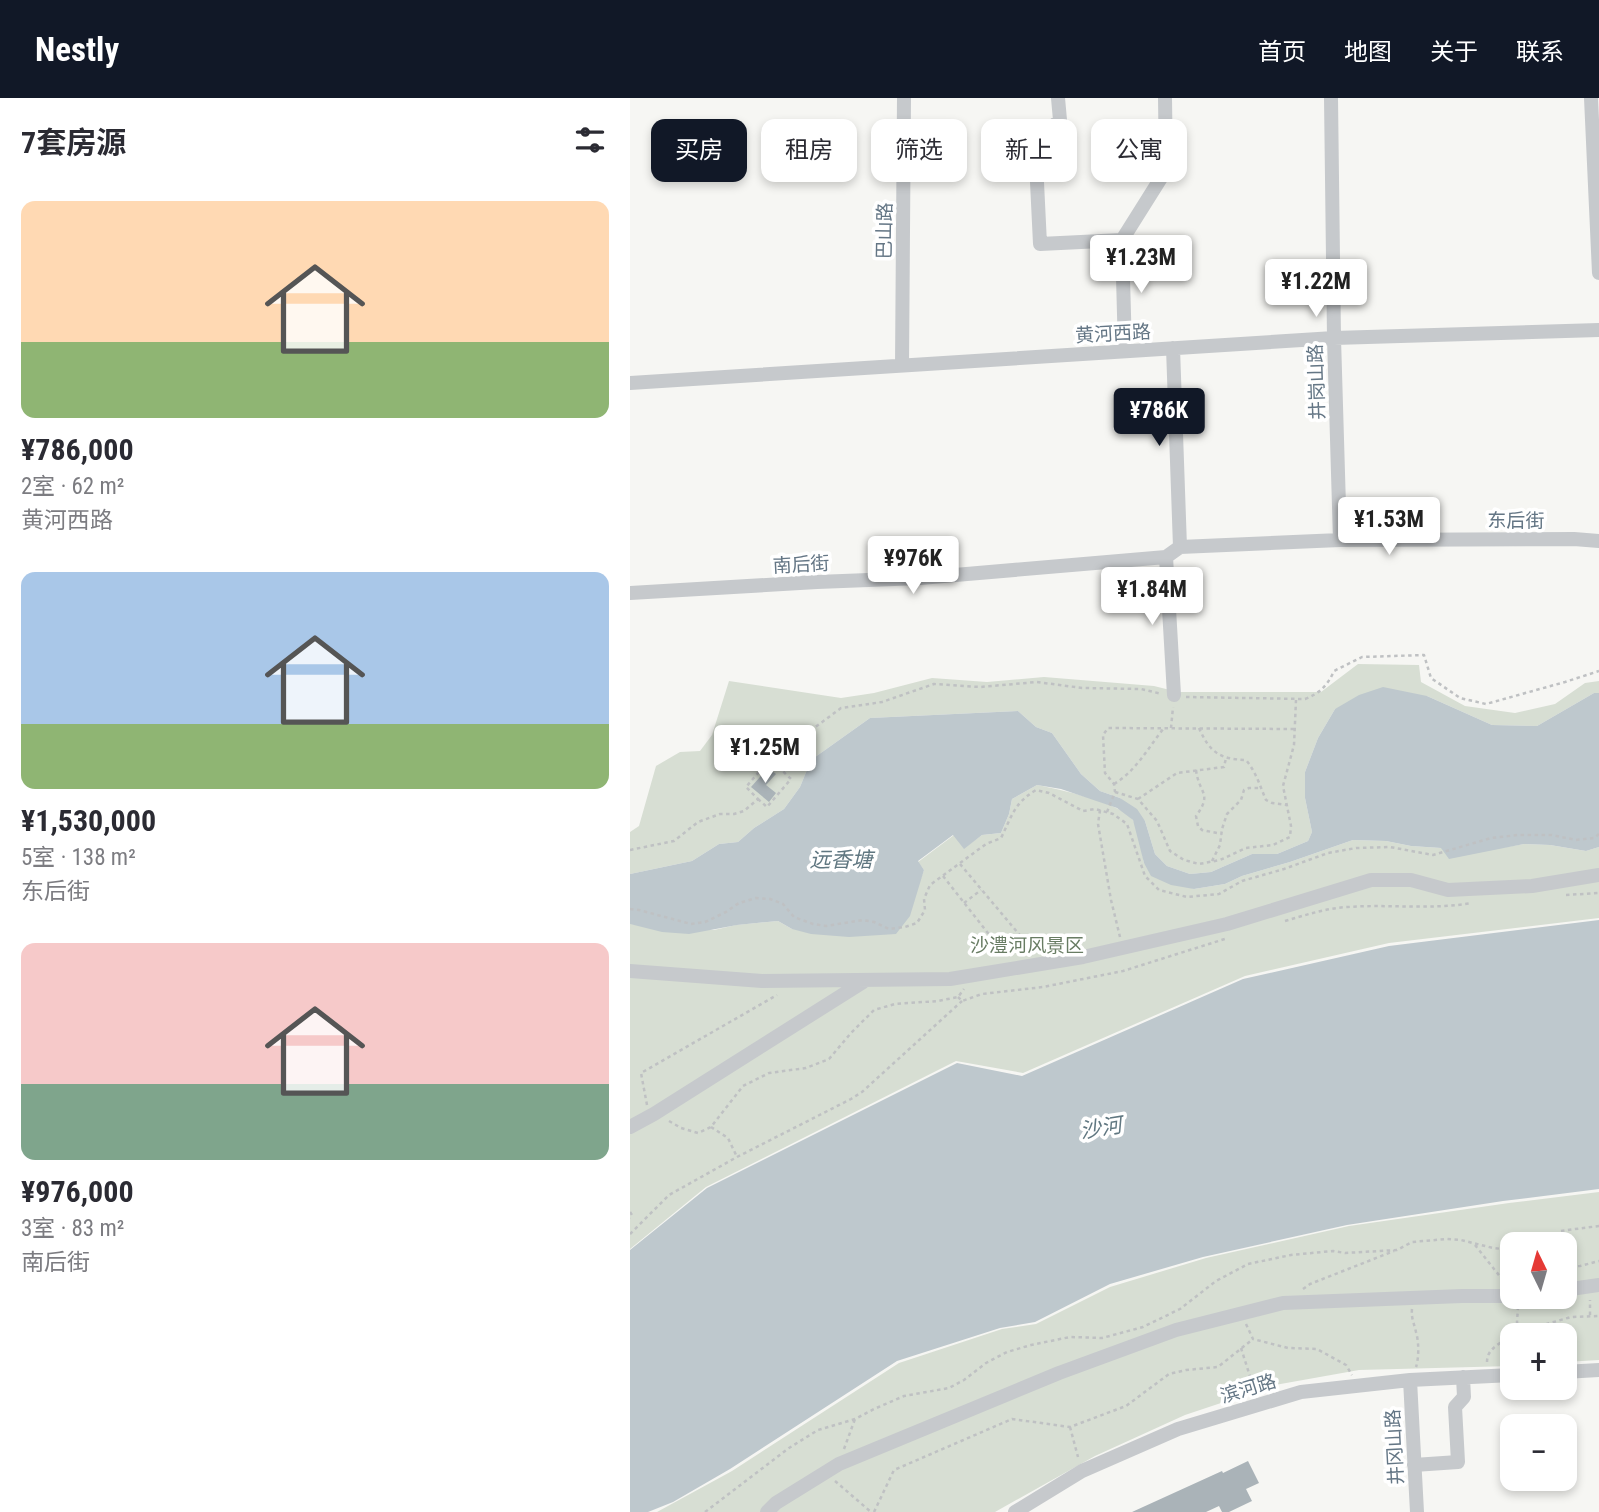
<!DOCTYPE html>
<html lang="zh">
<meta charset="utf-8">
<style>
:root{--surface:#fff;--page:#f7f7f7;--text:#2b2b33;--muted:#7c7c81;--accent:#111827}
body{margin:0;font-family:"Roboto Condensed","Noto Sans SC",sans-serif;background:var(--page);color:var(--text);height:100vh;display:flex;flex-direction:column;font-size:26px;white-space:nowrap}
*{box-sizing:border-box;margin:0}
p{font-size:23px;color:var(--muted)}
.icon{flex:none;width:38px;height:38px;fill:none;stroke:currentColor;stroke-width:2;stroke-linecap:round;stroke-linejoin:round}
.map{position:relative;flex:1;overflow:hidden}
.side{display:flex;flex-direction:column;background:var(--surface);width:630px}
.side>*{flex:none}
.banner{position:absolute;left:21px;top:21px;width:665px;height:63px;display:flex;gap:14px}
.needle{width:46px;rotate:355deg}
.fabs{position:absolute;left:870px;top:1134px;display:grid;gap:14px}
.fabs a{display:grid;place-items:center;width:77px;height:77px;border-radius:14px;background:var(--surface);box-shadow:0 4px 10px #0003;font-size:35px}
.price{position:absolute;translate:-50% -60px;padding:0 16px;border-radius:7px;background:#fff;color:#222;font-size:23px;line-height:46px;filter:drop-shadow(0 2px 4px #0008)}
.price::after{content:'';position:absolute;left:50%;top:42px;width:21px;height:16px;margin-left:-10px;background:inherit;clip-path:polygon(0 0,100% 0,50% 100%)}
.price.active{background:var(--accent);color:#fff}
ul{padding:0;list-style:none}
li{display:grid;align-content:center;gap:14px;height:371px;padding:0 21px}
li span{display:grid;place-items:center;height:217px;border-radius:14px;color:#555}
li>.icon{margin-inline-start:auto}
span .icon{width:126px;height:126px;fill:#fffc;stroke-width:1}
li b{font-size:30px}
h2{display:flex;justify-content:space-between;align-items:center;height:84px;padding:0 21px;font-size:30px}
.chip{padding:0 24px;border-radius:14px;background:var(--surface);box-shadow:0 4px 10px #0003;font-size:24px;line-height:63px}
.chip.active{background:var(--accent);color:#fff}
header{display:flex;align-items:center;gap:42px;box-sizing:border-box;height:98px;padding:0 35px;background:var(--accent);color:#fff}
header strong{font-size:33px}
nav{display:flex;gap:38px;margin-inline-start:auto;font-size:24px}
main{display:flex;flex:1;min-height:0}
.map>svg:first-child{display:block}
</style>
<header>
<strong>Nestly</strong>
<nav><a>首页</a><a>地图</a><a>关于</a><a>联系</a></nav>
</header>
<main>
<section class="side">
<h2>7套房源<svg class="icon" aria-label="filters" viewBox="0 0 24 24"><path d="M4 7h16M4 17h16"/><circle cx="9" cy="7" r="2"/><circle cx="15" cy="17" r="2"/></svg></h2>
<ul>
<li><span style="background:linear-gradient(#ffd9b3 65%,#8fb573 0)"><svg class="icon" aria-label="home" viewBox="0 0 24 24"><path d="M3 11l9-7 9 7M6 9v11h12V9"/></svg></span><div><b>¥786,000</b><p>2室 · 62 m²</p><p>黄河西路</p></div></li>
<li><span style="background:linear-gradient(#a9c7e8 70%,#8fb573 0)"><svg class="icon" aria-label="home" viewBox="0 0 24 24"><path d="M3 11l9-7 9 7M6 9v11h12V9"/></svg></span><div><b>¥1,530,000</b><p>5室 · 138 m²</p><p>东后街</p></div></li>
<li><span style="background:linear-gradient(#f6c9c9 65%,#7fa58c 0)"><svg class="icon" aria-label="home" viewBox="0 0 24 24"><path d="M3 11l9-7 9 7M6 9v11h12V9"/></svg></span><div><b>¥976,000</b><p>3室 · 83 m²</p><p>南后街</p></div></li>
</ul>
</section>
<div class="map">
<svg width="969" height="1414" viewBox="0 0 969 1414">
<rect width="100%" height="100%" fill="#f6f6f3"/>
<!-- green -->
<path fill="#d7ded3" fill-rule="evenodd" d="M728 566 789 567 791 584 835 608 885 615 925 606 955 585 969 583V595H964L907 628 862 627 797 598 705 611 688 640 675 674V700L682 734 678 743 647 756H622L581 774 560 776 537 768 525 756 515 723 490 700 470 693 451 676 422 635 406 629 388 613 240 620 181 662 170 689 154 711 124 730 108 744 89 746 62 763 0 776V734L9 728 26 668 50 654 70 653 82 637 99 583 211 600 244 595 302 580 357 584 414 579 524 588 548 594H691Z
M407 687C428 691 492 705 503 722 509 732 512 754 514 765L564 791 595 786 612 778 660 764 723 742 756 743 781 748 811 750H871L894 746 920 747 956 753 969 749V820L759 845 615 878 393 975 326 963 76 1089 0 1151V826L84 832 106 827 148 823 162 831 288 788 294 772 288 764 324 737 334 750 352 737 371 735 379 716 382 701Z
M969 1094V1262L935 1264 934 1237H882V1268L729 1272 645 1287 555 1317 465 1358 365 1414H27L102 1373 269 1265 372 1231 406 1226 480 1189 576 1160 719 1128 879 1105ZM882 1146H934V1199H882Z"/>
<!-- water -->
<path fill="#bec8cd" d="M753 589 797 598 862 627 907 628 964 595H969V749L956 753 920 747 894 746 819 761 811 750 781 748 756 743 723 742 660 764 612 778 595 786 564 791 541 787 521 778 514 765 503 722 487 710 431 691 407 687 382 701 379 716 371 735 352 737 334 751 323 737 288 763 294 772 280 818 266 836 219 839 181 836 162 831 148 823 107 827 59 836 32 834 0 826V776L62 763 89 746 108 744 124 730 154 711 170 689 181 662 240 620 388 613 406 629 422 635 451 676 470 693 490 700 507 711 515 723 525 756 537 768 560 776 581 774 622 756H647L678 743 682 734 675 700V674L688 640 705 611 729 597Z
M969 822V1091L873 1103 717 1127 573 1159 480 1186 405 1224 370 1230 267 1263 100 1371 43 1404 18 1414H0V1152L77 1090 327 965 392 978 613 881 759 848Z"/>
<!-- building -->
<path fill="#aab3b8" d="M138 670 146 676 136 687 146 695 139 704 121 689Z
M618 1363 629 1385 616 1391 622 1403 599 1414H592L589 1408 576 1414H502L592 1373 593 1375Z"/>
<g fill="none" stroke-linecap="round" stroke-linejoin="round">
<!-- path -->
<path stroke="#bfc1c3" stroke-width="2.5" stroke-dasharray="3.5 3.5" stroke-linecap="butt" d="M556 599 675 601C689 596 698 587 704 573L732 559 794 557 801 580 830 600 856 606 935 584 969 573
M541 630 543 609
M569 630C580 655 590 661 616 662 626 674 630 688 636 702L642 705 657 707
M566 672C569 696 583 695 566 718L568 728 572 732 592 736
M484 686C506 673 518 650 534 630
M485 694 508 701 527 723 540 753 554 762 569 766 590 762 616 750 643 747 660 739 661 728 653 688 664 647 666 602
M128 701 137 709 161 681 141 662
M508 701 547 675 594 669 596 660
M470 712 468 726 481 802 490 839
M477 714 485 694 484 686 475 675 473 637 478 630 664 631
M0 752 44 743 68 724 90 716H104L114 713 128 701 116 689 140 661 149 656 211 610 252 604 304 586 350 589 407 584 452 590 511 591 532 596
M582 763 590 747 592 731 597 716 611 702 614 692 619 690H631
M330 766 404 854
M313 778 376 858
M936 797 969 795
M334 805 351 792
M0 811 9 812 61 826 75 824 96 814 109 805 126 800 140 801 153 806 164 819 183 826 196 828 233 822 244 824 259 831 275 829 287 825 295 812 294 801 300 787 356 746 371 740C382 718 384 705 406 692L419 695 453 713 465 711 483 716 497 726 515 778 529 792 557 799 589 796 612 783 654 771 698 755 726 750 760 749 803 757 861 740 888 737H922L946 742 964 740 969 736
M655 823C676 817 696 810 718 809 760 806 802 812 842 805
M328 899 332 903 352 896 413 889 493 873 598 840
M17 1007 11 975 147 897
M39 1023 51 1030 68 1035 81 1029 113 988 139 975 176 970 199 961 221 935 244 912 265 906 308 903 328 899 334 891
M81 1029 98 1040 107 1059
M0 1114 2 1117 0 1120
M0 1136 39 1097 107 1059 221 1001 232 994 332 903
M931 1146 930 1133 969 1128
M845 1147 876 1186
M934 1169 950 1168 969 1163
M673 1191 680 1186 764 1153
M782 1211C781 1220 784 1225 786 1234 789 1244 789 1260 786 1269
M960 1217V1202
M616 1226 623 1241 658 1250 687 1251 716 1267 722 1277
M889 1234 941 1219 969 1218
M884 1237 889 1234 887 1224 888 1209
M611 1250 625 1294
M857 1264C857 1250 871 1245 882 1238
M440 1329 448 1359
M214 1351 225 1321
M205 1383 241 1414
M75 1414 159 1350 188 1332 225 1321 244 1311 274 1298 319 1290 334 1282 356 1265 377 1254 401 1247 440 1239 472 1240 513 1229 550 1211 586 1183 618 1166 661 1157 703 1153 715 1155 767 1152 782 1144 817 1141 831 1142 863 1150 882 1152
M244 1414 264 1372 382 1321 440 1329 496 1308 539 1276 556 1272 588 1269 623 1241"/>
<!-- minor -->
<path stroke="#c6c9cc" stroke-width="14" d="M428 0 430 22 405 43 410 146 492 142
M701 0 704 240 710 442
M961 0 969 175
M543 250 550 449
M495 253 492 142 536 72 535 0
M272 267 274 0
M0 285 704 240 969 232
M550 449 710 442 944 441 969 443
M536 459 544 597
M0 495 187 484 290 480 536 459 550 449
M0 873 132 883 320 881 453 859 597 826 741 782H781L818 792 902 788 969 777
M0 1029 24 1016 233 884
M934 1192 969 1187
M934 1274 969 1272
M780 1282 787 1414
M784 1367 828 1364 825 1309 834 1299 833 1279
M137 1414 146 1405 209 1366 429 1275 546 1232 653 1205 832 1198H882
M385 1414 452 1373 548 1331 671 1294 780 1282 882 1277"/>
</g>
<g text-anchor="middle" stroke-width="7" stroke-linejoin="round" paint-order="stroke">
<!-- street labels -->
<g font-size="19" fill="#647685" stroke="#fff">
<text transform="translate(254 133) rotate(-89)" y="7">巴山路</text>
<text transform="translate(483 235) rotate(-3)" y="7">黄河西路</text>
<text transform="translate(686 284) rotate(-92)" y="7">井岗山路</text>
<text x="886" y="429">东后街</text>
<text transform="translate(171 466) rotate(-3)" y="7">南后街</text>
<text transform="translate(618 1290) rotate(-17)" y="7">滨河路</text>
<text transform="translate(764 1349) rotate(-93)" y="7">井冈山路</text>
</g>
<!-- park labels -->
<g font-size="19" fill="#687c63" stroke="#fff">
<text x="397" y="854">沙澧河风景区</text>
</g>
<!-- water labels -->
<g font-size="21" font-style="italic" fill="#607781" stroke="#fff">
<text x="211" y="769">远香塘</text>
<text transform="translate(471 1030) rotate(-9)" y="7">沙河</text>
</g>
</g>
</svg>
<div class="fabs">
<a><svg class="needle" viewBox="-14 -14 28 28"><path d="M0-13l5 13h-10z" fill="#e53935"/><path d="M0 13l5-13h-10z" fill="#7c7c81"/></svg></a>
<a>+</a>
<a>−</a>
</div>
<b class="price" style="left:511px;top:197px">¥1.23M</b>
<b class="price" style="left:686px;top:221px">¥1.22M</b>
<b class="price active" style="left:529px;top:350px">¥786K</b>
<b class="price" style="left:759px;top:459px">¥1.53M</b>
<b class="price" style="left:283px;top:498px">¥976K</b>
<b class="price" style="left:522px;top:529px">¥1.84M</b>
<b class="price" style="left:135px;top:687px">¥1.25M</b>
<div class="banner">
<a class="chip active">买房</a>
<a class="chip">租房</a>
<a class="chip">筛选</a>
<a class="chip">新上</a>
<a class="chip">公寓</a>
</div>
</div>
</main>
